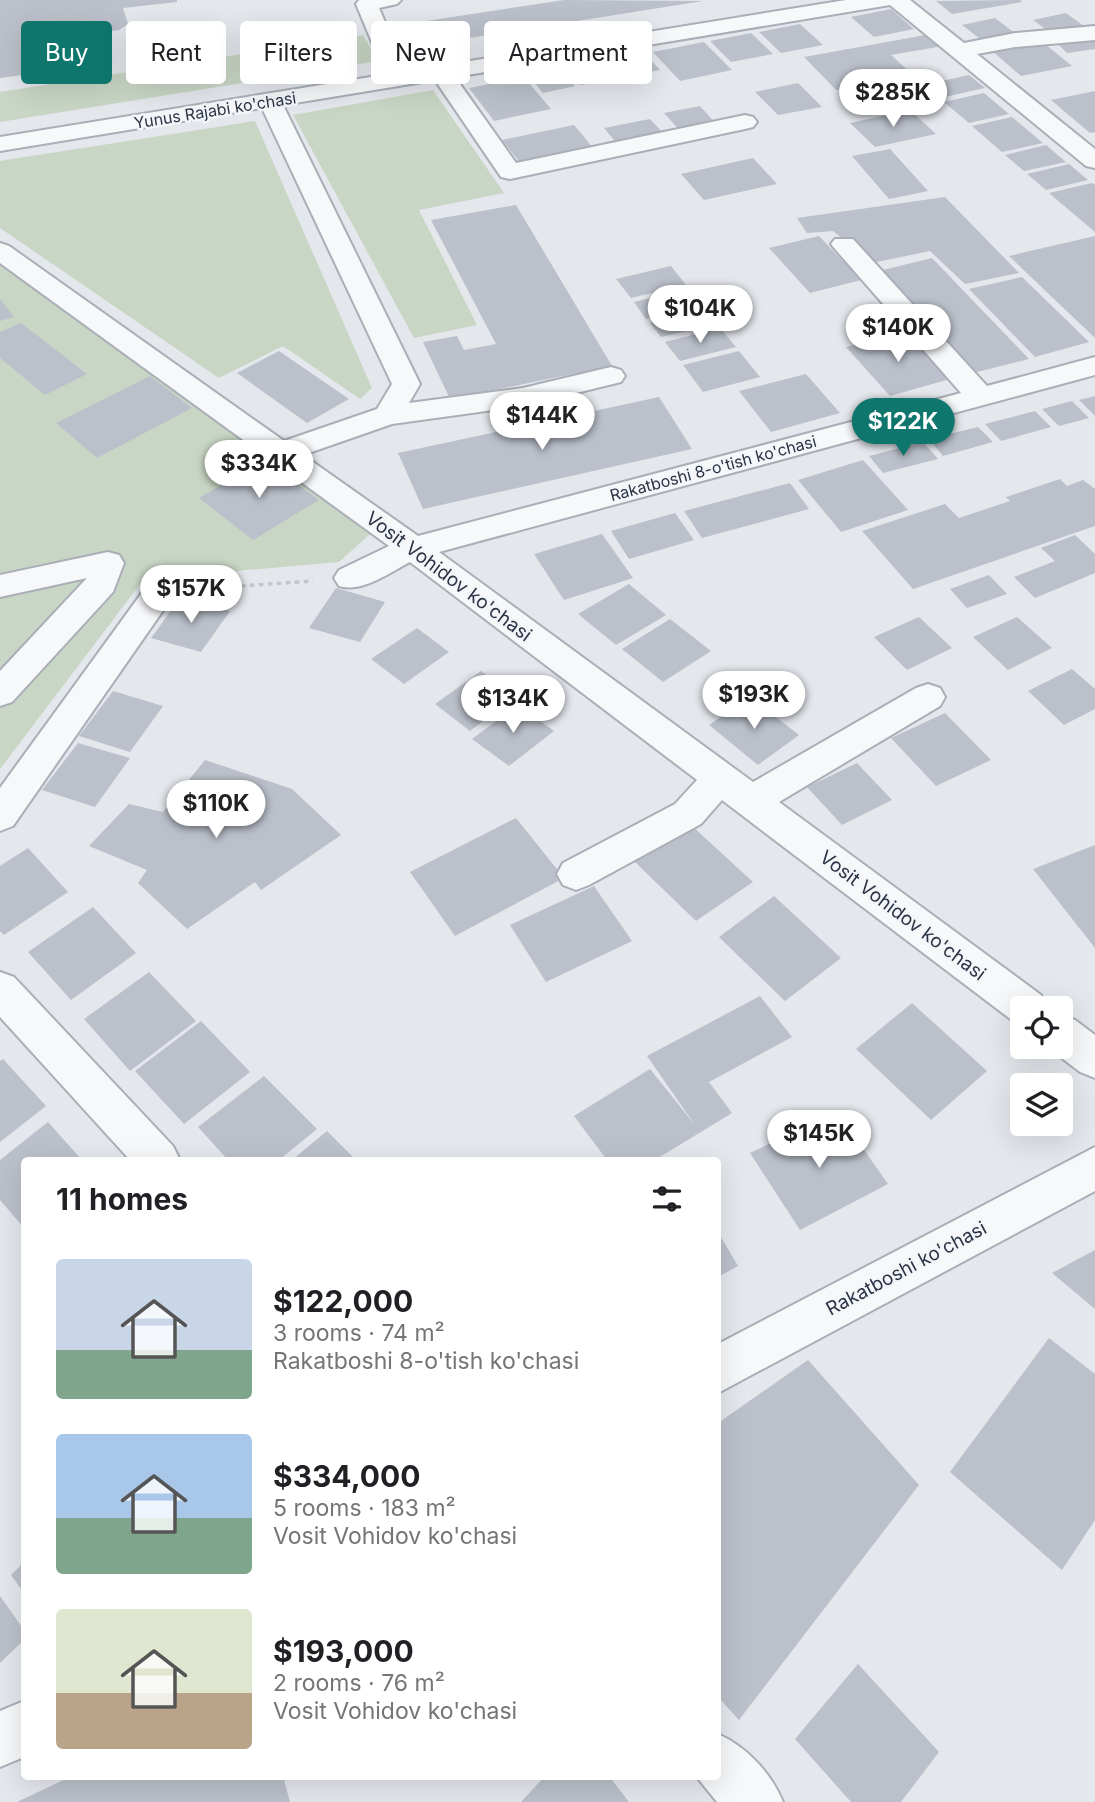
<!DOCTYPE html>
<meta charset="utf-8">
<style>
:root{--surface:#fff;--page:#f6f6f6;--text:#202124;--muted:#757577;--accent:#0f766e}
body{margin:0;font-family:Inter,sans-serif;background:var(--page);color:var(--text);height:100vh;display:flex;flex-direction:column;font-size:26px;white-space:nowrap}
*{box-sizing:border-box;margin:0}
p{font-size:23px;color:var(--muted)}
.icon{flex:none;width:38px;height:38px;fill:none;stroke:currentColor;stroke-width:2;stroke-linecap:round;stroke-linejoin:round}
.map{position:relative;flex:1;overflow:hidden}
.panel{position:absolute;left:21px;top:1157px;width:700px;height:623px;display:flex;flex-direction:column;background:var(--surface);border-radius:7px;box-shadow:0 7px 28px #0002}
.panel>*{flex:none}
.hud{position:absolute;left:21px;top:21px;width:700px;height:63px;display:flex;gap:14px}
.buttons{position:absolute;left:1010px;top:996px;display:grid;gap:14px}
.buttons a{display:grid;place-items:center;width:63px;height:63px;border-radius:7px;background:var(--surface);box-shadow:0 7px 28px #0002;font-size:35px}
.price{position:absolute;translate:-50% -60px;padding:0 16px;border-radius:24px;background:#fff;color:#222;font-size:23px;line-height:46px;filter:drop-shadow(0 2px 4px #0008)}
.price::after{content:'';position:absolute;left:50%;top:42px;width:21px;height:16px;margin-left:-10px;background:inherit;clip-path:polygon(0 0,100% 0,50% 100%)}
.price.active{background:var(--accent);color:#fff}
ul{padding:0;list-style:none}
li{display:flex;align-items:center;gap:21px;height:175px;padding:0 35px}
li span{display:grid;place-items:center;flex:none;width:196px;height:140px;border-radius:7px;color:#555}
li>.icon{margin-inline-start:auto}
span .icon{width:84px;height:84px;fill:#fffc;stroke-width:1}
li b{font-size:30px}
h2{display:flex;justify-content:space-between;align-items:center;height:84px;padding:0 35px;font-size:30px}
.tag{padding:0 24px;border-radius:7px;background:var(--surface);box-shadow:0 7px 28px #0002;font-size:24px;line-height:63px}
.tag.active{background:var(--accent);color:#fff}
.map>svg:first-child{display:block}
</style>
<div class="map">
<svg width="1095" height="1802" viewBox="0 0 1095 1802">
<rect width="100%" height="100%" fill="#e4e7ec"/>
<!-- green -->
<path fill="#c9d6c5" d="M363 35 378 61 0 122V92Z
M433 90 504 193 419 210 477 325 414 338 293 115Z
M255 121 372 388 360 399 283 346 219 378 0 228V161Z
M0 264 370 534 339 562 144 579 0 769Z"/>
<!-- building -->
<path fill="#bbc0ca" d="M0 0H177V2L123 8 128 24 119 30 83 35 68 31 75 68 0 78Z
M564 0 703 1 400 49 387 27Z
M1020 0 1022 2 952 14 936 1Z
M891 9 914 29 874 37 851 17Z
M1066 13 1088 29 1055 36 1033 20Z
M995 18 1016 34 983 41 962 25Z
M800 24 823 45 781 53 759 32Z
M751 33 773 54 731 62 710 41Z
M931 34 943 46 891 55 913 75 836 90 804 57Z
M1095 35V49L1067 53 1054 40Z
M1040 40 1072 66 1021 76 990 49Z
M704 42 732 70 680 81 653 52Z
M644 53 660 70 609 80 593 63Z
M588 64 602 81 581 85 566 69Z
M561 69 575 86 543 93 529 76Z
M969 75 985 88 909 105 892 92Z
M524 77 551 109 494 121 469 88Z
M798 83 822 107 778 115 755 92Z
M1095 91V132L1090 133 1051 100Z
M984 93 1009 114 969 123 944 102Z
M700 106 719 127 684 135 664 113Z
M910 110 936 134 875 147 850 123Z
M1012 117 1043 143 1002 152 972 126Z
M650 119 665 135 618 145 604 128Z
M574 125 594 149 521 164 502 140Z
M1046 145 1066 162 1024 171 1005 155Z
M890 149 928 191 889 199 852 156Z
M753 158 777 184 704 200 681 174Z
M1069 164 1088 180 1046 190 1027 174Z
M1092 183 1095 185V232L1049 193Z
M945 197 1019 273 965 284 930 251 872 263 833 231 807 233 797 218Z
M516 205 612 366 450 399 423 342 457 336 464 350 496 344 431 220Z
M819 236 861 280 810 293 769 248Z
M1095 236V338L1009 256Z
M932 258 1029 359 973 373 879 271Z
M671 266 686 285 631 298 616 279Z
M1022 277 1089 342 1035 357 969 289Z
M688 289 702 306 646 319 634 302Z
M0 299 14 317 0 321Z
M705 310 717 324 661 337 650 323Z
M21 323 87 374 45 395 0 358V332Z
M720 328 736 347 680 361 665 342Z
M906 332 950 379 890 396 846 347Z
M279 351 349 399 307 423 237 373Z
M739 351 760 377 703 392 683 365Z
M806 374 840 413 771 432 739 391Z
M150 376 192 408 97 458 56 423Z
M1095 396V416L1079 400Z
M659 397 692 449 423 509 398 453Z
M1072 401 1089 418 1059 426 1042 409Z
M1035 411 1051 427 1001 441 985 424Z
M978 427 993 442 943 456 929 439Z
M923 442 938 459 883 473 869 456Z
M265 460 319 500 253 540 199 498Z
M863 460 908 510 841 532 798 480Z
M1060 479 1067 486 1083 480 1095 489V526L913 589 862 531 945 504 959 518 1010 501 1006 497Z
M790 483 809 509 702 538 684 511Z
M675 513 694 540 629 559 611 531Z
M602 534 633 578 564 600 534 554Z
M1075 535 1095 554V573L1035 598 1014 577 1055 561 1041 548Z
M989 575 1007 594 967 608 950 589Z
M629 584 666 615 616 645 578 614Z
M336 588 385 602 360 642 309 628Z
M181 597 230 611 201 652 151 638Z
M919 617 952 648 907 670 874 637Z
M1017 617 1052 648 1008 670 973 637Z
M670 619 711 651 663 682 622 649Z
M417 628 449 652 404 684 371 659Z
M1072 669 1095 689V709L1064 725 1028 691Z
M481 671 515 697 470 731 435 704Z
M113 691 163 706 130 752 79 736Z
M750 697 799 735 758 765 709 725Z
M518 705 554 731 509 766 472 739Z
M945 713 991 760 936 786 891 738Z
M78 743 130 758 95 807 42 790Z
M205 760 292 789 341 835 261 890 255 882 187 929 138 883 147 870 89 846 129 804 163 812Z
M857 763 892 800 842 825 807 787Z
M516 818 564 878 455 936 410 872Z
M691 825 753 882 696 921 635 862Z
M1095 845V948L1033 869Z
M28 848 68 892 4 935 0 931V866Z
M594 886 632 941 546 982 510 925Z
M774 896 841 958 785 1001 719 937Z
M93 907 136 953 71 1000 28 952Z
M149 972 196 1021 130 1071 84 1019Z
M760 996 792 1037 709 1082 732 1113 655 1160H607L574 1116 650 1069 695 1125 647 1056Z
M912 1003 987 1071 931 1120 856 1049Z
M201 1021 250 1072 184 1124 135 1071Z
M3 1059 46 1106 0 1142V1061Z
M264 1076 317 1129 279 1160H228L198 1127Z
M837 1111 888 1184 800 1230 750 1153Z
M48 1122 82 1160H24V1228L0 1200V1160Z
M327 1131 356 1160H292Z
M718 1232 738 1266 718 1277Z
M1095 1250V1309L1052 1273Z
M1049 1338 1095 1374V1520L1062 1570 950 1472Z
M808 1360 919 1485 739 1720 718 1697V1423Z
M24 1562V1593L11 1575Z
M0 1596 24 1630V1640L0 1663Z
M858 1664 939 1752 901 1802H851L795 1739Z
M72 1776H283L290 1802H17Z
M545 1776H609L629 1802H521Z"/>
<g fill="none" stroke-linecap="round" stroke-linejoin="round">
<!-- minor casing -->
<g stroke="#a9aeb7" stroke-width="4">
<path id="minor" d="M359 0H401L397 4 379 8 403 64 400 69 392 71 381 64 356 4Z
M846 0H910L964 43 1015 33 1095 26V40L1015 47 977 54 1095 149V168L1086 166 890 5 455 77 516 163 745 115 753 117 757 122 753 127 745 129 510 179 501 177 435 80 283 105 420 384 409 403 523 388 611 367 621 370 625 376 621 382 523 406 392 424 303 455 418 536 961 393 835 249 831 244 835 239H853L987 386 1095 357V375L439 552 753 782 916 688 928 684 940 688 945 697 940 706 779 802 1041 995 1047 1008H1022V1024L1013 1021 722 800 701 824 589 885 576 890 563 885 557 874 563 863 675 804 697 780 410 562C389 573 362 593 339 586L334 578 339 570 389 546 0 263V243L9 246 284 441 377 409 392 384 262 108 0 151V137Z
M108 552 119 555 124 563 113 592 12 702 0 706V671L87 578 0 597V575Z
M160 580 171 583 176 591 171 599 13 826 0 831V788L149 583Z
M0 972 14 977 173 1146 180 1160H130L0 1017Z
M1060 1015 1075 1020 1095 1035V1078L1080 1072 1046 1046H1060Z
M1095 1147V1191L718 1393V1344Z
M24 1701V1757L0 1767V1711Z
M718 1734C747 1747 771 1773 783 1802H717L696 1776H718Z"/>
</g>
<!-- path -->
<path stroke="#c2c5cb" stroke-width="3.5" stroke-dasharray="4.5 4.5" stroke-linecap="butt" d="M196 589 313 581"/>
<!-- minor -->
<use href="#minor" fill="#f7f8fa" fill-rule="evenodd"/>
</g>
<g text-anchor="middle" stroke-width="5" stroke-linejoin="round" paint-order="stroke">
<!-- far-street labels -->
<g font-size="16" fill="#2b3445" stroke="#f4f6f9">
<text transform="translate(215 110) rotate(-9)" y="6">Yunus Rajabi ko'chasi</text>
<text transform="translate(713 468) rotate(-15)" y="6">Rakatboshi 8-o'tish ko'chasi</text>
</g>
<!-- street labels -->
<g font-size="19" fill="#2b3445" stroke="#f4f6f9">
<text transform="translate(449 576) rotate(37)" y="7">Vosit Vohidov ko'chasi</text>
<text transform="translate(903 915) rotate(37)" y="7">Vosit Vohidov ko'chasi</text>
<text transform="translate(906 1268) rotate(-28)" y="7">Rakatboshi ko'chasi</text>
</g>
</g>
</svg>
<div class="buttons">
<a><svg class="icon" aria-label="locate" viewBox="0 0 24 24"><circle cx="12" cy="12" r="6"/><path d="M12 2v4M12 18v4M2 12h4M18 12h4"/></svg></a>
<a><svg class="icon" aria-label="layers" viewBox="0 0 24 24"><path d="M12 4l9 5-9 5-9-5zM3 14l9 5 9-5"/></svg></a>
</div>
<b class="price" style="left:893px;top:129px">$285K</b>
<b class="price" style="left:700px;top:345px">$104K</b>
<b class="price" style="left:898px;top:364px">$140K</b>
<b class="price" style="left:542px;top:452px">$144K</b>
<b class="price active" style="left:903px;top:458px">$122K</b>
<b class="price" style="left:259px;top:500px">$334K</b>
<b class="price" style="left:191px;top:625px">$157K</b>
<b class="price" style="left:754px;top:731px">$193K</b>
<b class="price" style="left:513px;top:735px">$134K</b>
<b class="price" style="left:216px;top:840px">$110K</b>
<b class="price" style="left:819px;top:1170px">$145K</b>
<div class="hud">
<a class="tag active">Buy</a>
<a class="tag">Rent</a>
<a class="tag">Filters</a>
<a class="tag">New</a>
<a class="tag">Apartment</a>
</div>
<section class="panel">
<h2>11 homes<svg class="icon" aria-label="filters" viewBox="0 0 24 24"><path d="M4 7h16M4 17h16"/><circle cx="9" cy="7" r="2"/><circle cx="15" cy="17" r="2"/></svg></h2>
<ul>
<li><span style="background:linear-gradient(#c9d6e8 65%,#7fa58c 0)"><svg class="icon" aria-label="home" viewBox="0 0 24 24"><path d="M3 11l9-7 9 7M6 9v11h12V9"/></svg></span><div><b>$122,000</b><p>3 rooms · 74 m²</p><p>Rakatboshi 8-o'tish ko'chasi</p></div></li>
<li><span style="background:linear-gradient(#a9c7e8 60%,#7fa58c 0)"><svg class="icon" aria-label="home" viewBox="0 0 24 24"><path d="M3 11l9-7 9 7M6 9v11h12V9"/></svg></span><div><b>$334,000</b><p>5 rooms · 183 m²</p><p>Vosit Vohidov ko'chasi</p></div></li>
<li><span style="background:linear-gradient(#dfe7d0 60%,#b9a48a 0)"><svg class="icon" aria-label="home" viewBox="0 0 24 24"><path d="M3 11l9-7 9 7M6 9v11h12V9"/></svg></span><div><b>$193,000</b><p>2 rooms · 76 m²</p><p>Vosit Vohidov ko'chasi</p></div></li>
</ul>
</section>
</div>
